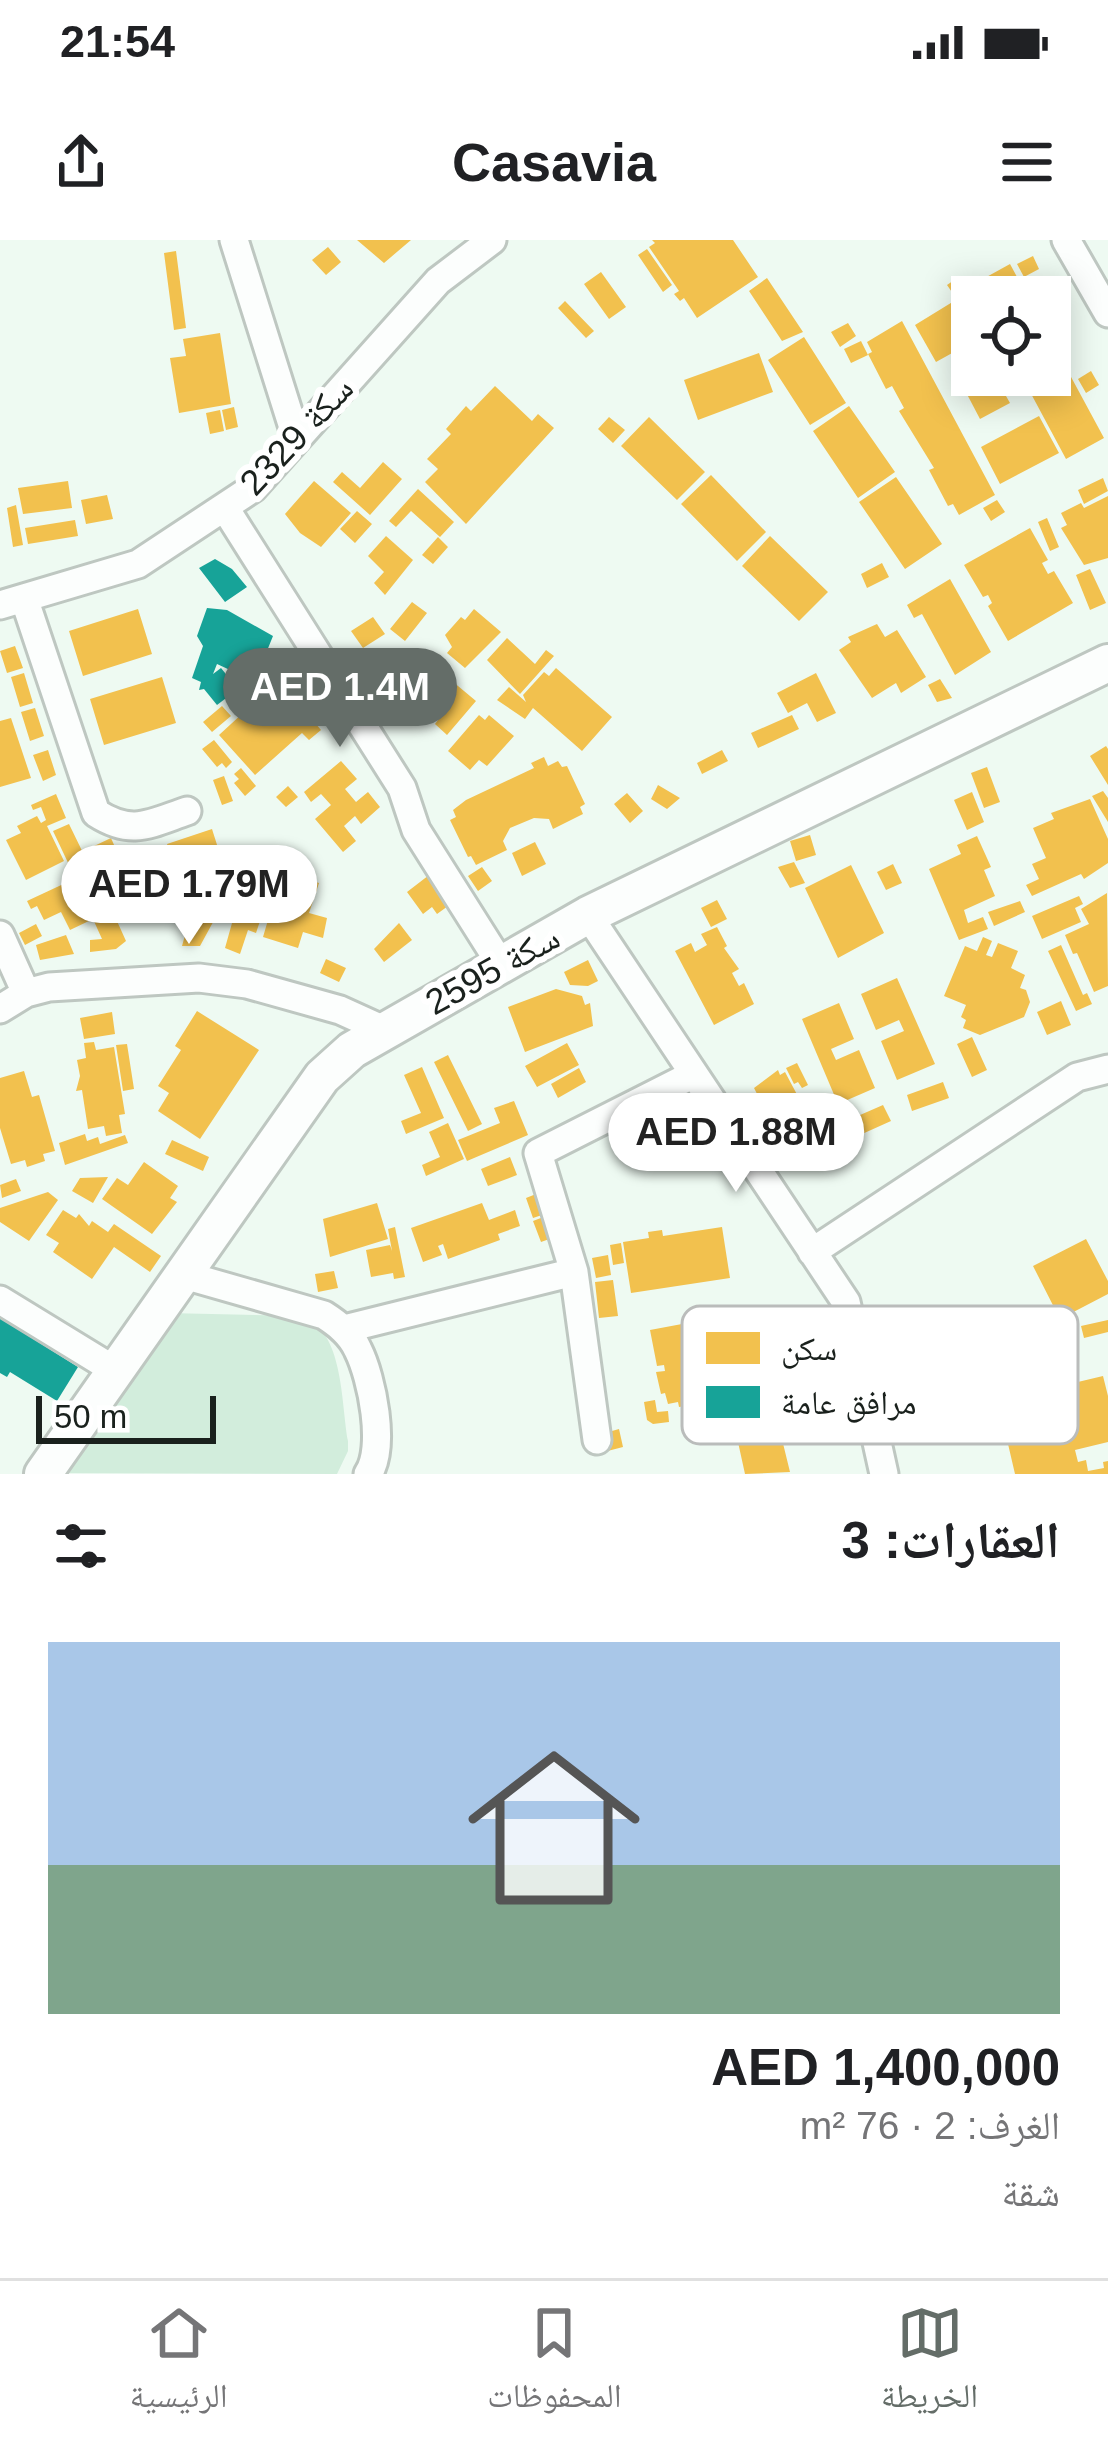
<!DOCTYPE html>
<html lang="ar">
<meta charset="utf-8">
<style>
:root{--surface:#fff;--page:#f6f6f6;--text:#202124;--muted:#757577;--line:#e0e0e0;--accent:#646d68}
body{margin:0;font-family:Arial,"Noto Naskh Arabic",sans-serif;background:var(--page);color:var(--text);direction:rtl;height:100vh;display:flex;flex-direction:column;font-size:45px;white-space:nowrap}
*{box-sizing:border-box;margin:0}
p{font-size:39px;color:var(--muted)}
.icon{flex:none;width:66px;height:66px;fill:none;stroke:currentColor;stroke-width:2;stroke-linecap:round;stroke-linejoin:round}
.map{position:relative;height:1234px;overflow:hidden;direction:ltr}
.details{display:flex;flex-direction:column;background:var(--surface);flex:1}
.details>*{flex:none}
.controls{position:absolute;left:951px;top:36px;display:grid;gap:24px}
.controls a{display:grid;place-items:center;width:120px;height:120px;border-radius:0px;background:var(--surface);box-shadow:0 6px 30px #0003;font-size:60px}
.scale{position:absolute;left:36px;bottom:30px;width:180px;box-sizing:border-box;padding-left:12px;border:6px solid #1a211d;border-top:0;font-size:33px;line-height:42px;white-space:nowrap;color:#1a211d;-webkit-text-stroke:9px #fff;paint-order:stroke}
.price{position:absolute;translate:-50% -102px;padding:0 27px;border-radius:42px;background:#fff;color:#222;font-size:39px;line-height:78px;filter:drop-shadow(0 3px 6px #0008)}
.price::after{content:'';position:absolute;left:50%;top:72px;width:36px;height:27px;margin-left:-18px;background:inherit;clip-path:polygon(0 0,100% 0,50% 100%)}
.price.on{background:var(--accent);color:#fff}
ul{padding:0;list-style:none}
li{display:grid;align-content:center;gap:24px;height:636px;padding:0 48px}
li span{display:grid;place-items:center;height:372px;border-radius:0px;color:#555}
li>.icon{margin-inline-start:auto}
span .icon{width:216px;height:216px;fill:#fffc;stroke-width:1}
li b{font-size:51px}
h2{display:flex;justify-content:space-between;align-items:center;height:144px;padding:0 48px;font-size:51px}
.status{display:flex;justify-content:space-between;align-items:center;height:84px;padding:0 60px;background:var(--surface);direction:ltr}
.status svg{height:33px;fill:currentColor}
header{display:flex;justify-content:space-between;align-items:center;height:156px;padding:0 48px;background:var(--surface);font-size:54px;font-weight:800}
.tab-bar{display:flex;justify-content:space-around;align-items:center;height:168px;border-top:3px solid var(--line);background:var(--surface);font-size:33px;color:var(--muted)}
.tab-bar a{display:grid;justify-items:center;gap:6px}
.tab-bar .on{color:var(--accent)}
.map>svg:first-child{display:block}
</style>
<div class="status"><b>21:54</b><svg viewBox="0 0 49 12"><path d="M0 12V9h3v3zM5 12V6h3v6zM10 12V3h3v9zM15 12V0h3v12zM26 1h20v11H26zM47 4h2v5h-2z"/></svg></div>
<header><svg class="icon" aria-label="menu" viewBox="0 0 24 24"><path d="M4 6h16M4 12h16M4 18h16"/></svg>Casavia<svg class="icon" aria-label="share" viewBox="0 0 24 24"><path d="M12 15V3M7 8l5-5 5 5M5 13v7h14v-7"/></svg></header>
<div class="map">
<svg width="1108" height="1234" viewBox="0 0 1108 1234">
<rect width="100%" height="100%" fill="#eefaf2"/>
<!-- green -->
<path fill="#d2eddc" d="M167 1073 302 1076C344 1091 341 1162 348 1201V1211L337 1234 55 1233Z"/>
<!-- homes -->
<path fill="#f2c14e" d="M357 0H411L384 23Z
M652 0H733L758 37 697 78 684 58 680 61 674 54 679 51 649 7 655 3Z
M328 7 341 22 326 35 312 20Z
M647 9 672 45 663 52 638 15Z
M176 11 186 88 174 90 164 13Z
M1033 16 1039 29 1024 37 1017 24Z
M1010 24 1028 57H979L972 45Z
M601 32 626 67 609 79 584 44Z
M960 36 969 49 956 58 947 45Z
M767 38 803 92 782 101 749 51Z
M972 57V102L936 122 915 85 959 58 962 63Z
M565 61 594 91 586 98 558 68Z
M1062 74 1069 87 1056 95 1050 81Z
M902 81 995 255 959 275 953 264 948 266 929 230 934 228 899 171 904 168 892 146 886 149 868 114 872 112 867 102Z
M848 83 856 96 840 107 831 92Z
M220 93 231 164 179 173 170 118 186 116 183 99Z
M804 97 846 163 810 185 768 120Z
M1050 98 1104 198 1066 219 1021 135H1050Z
M861 101 868 115 851 123 844 109Z
M759 113 773 152 698 180 684 140Z
M972 131V135H994L1010 163 980 179 959 139Z
M1091 131 1099 145 1086 153 1078 139Z
M495 146 532 181 538 174 554 188 466 284 425 242 438 229 427 219 451 194 446 189 466 166 471 171Z
M849 166 895 232 858 258 813 191Z
M234 167 238 187 226 190 222 170Z
M220 170 224 191 210 194 206 173Z
M1039 176 1059 213 1000 244 981 207Z
M609 177 625 190 613 203 598 189Z
M649 177 705 232 677 260 621 206Z
M383 222 402 239 370 275 333 242 342 232 360 248Z
M711 235 766 292 737 321 681 264Z
M896 237 942 304 905 329 859 262Z
M1103 238 1108 251 1084 264 1078 250Z
M68 241 72 268 23 274 18 248Z
M314 241 351 273 321 307 300 293 285 274Z
M418 249 454 282 440 297 411 271 396 287 389 281Z
M107 255 113 279 86 284 81 260Z
M1108 256V318L1084 325 1061 288 1067 285 1061 273 1081 263 1084 268Z
M997 260 1005 272 991 281 983 268Z
M16 265 23 305 13 307 7 268Z
M357 271 372 284 355 303 340 289Z
M1047 278 1059 307 1050 311 1038 282Z
M75 280 78 296 28 304 25 288Z
M1030 288 1048 320 1042 323 1048 334 1054 331 1073 363 1008 401 988 366 992 363 988 355 983 357 964 325Z
M386 296 413 320 385 355 374 343 384 332 368 316Z
M770 296 828 352 799 381 742 326Z
M438 297 448 307 433 324 422 315Z
M882 323 889 337 867 348 861 334Z
M1090 329 1106 363 1090 370 1076 335Z
M950 339 991 412 955 435 922 374 914 378 907 365Z
M412 362 427 373 405 401 390 389Z
M138 369 152 414 83 436 69 391Z
M474 369 501 392 465 428 447 413 452 407 445 395 461 377 465 380Z
M373 377 385 394 363 408 351 391Z
M877 384 885 397 897 390 926 437 901 453 896 443 872 458 839 410 851 402 848 397Z
M507 398 535 424 546 410 554 416 520 454 487 420Z
M15 406 23 428 7 433 0 411Z
M301 428 317 445 305 456 289 439Z
M556 428 612 477 582 511 533 468 525 479 497 460 509 447 526 462 523 455 544 432 549 436Z
M440 431 476 461 447 495 435 484 441 476 434 469 426 477 412 464Z
M24 433 33 463 20 467 11 437Z
M816 433 836 473 817 482 807 463 788 473 777 453Z
M162 437 176 483 104 505 90 459Z
M940 439 952 458 937 462 928 445Z
M279 440 321 490 309 500 302 493 255 535 219 495Z
M222 466 231 476 212 492 203 482Z
M35 468 44 496 30 501 21 472Z
M479 475 485 480 489 475 514 496 487 526 479 520 470 530 448 511Z
M792 475 799 489 758 508 751 493Z
M11 478 31 538 0 547V481Z
M214 500 232 522 226 528 222 523 217 527 202 509Z
M1106 506 1108 509V545L1090 516Z
M48 510 56 535 43 541 33 515Z
M722 510 728 521 702 534 697 523Z
M544 517 548 526 558 521 562 527 567 526 585 564 580 567 583 574 553 589 549 579 534 578 510 588 503 601 507 610 476 625 471 616 468 617 450 580 456 577 453 570 466 560 534 528 531 523Z
M341 521 357 539 345 549 356 562 368 552 380 567 361 584 355 576 344 586 356 601 343 612 315 579 331 565 321 554 311 562 304 552Z
M987 527 1000 562 984 568 971 533Z
M241 528 256 546 245 556 234 543 239 539 234 534Z
M224 536 233 561 222 565 213 540Z
M658 545 680 558 667 569 651 559Z
M288 546 298 557 286 567 276 557Z
M1103 551 1108 558V582L1092 556Z
M972 552 984 582 967 590 954 560Z
M627 553 643 571 630 583 614 564Z
M56 554 66 578 47 586 64 621 26 640 6 600 21 593 17 586 37 576 41 583 46 580 41 567 33 570 31 565Z
M1090 559 1108 599V623L1084 639 1081 634 1032 656 1026 645 1039 639 1032 624 1046 618 1033 588 1054 579 1051 573Z
M69 584 87 621 71 629 53 591Z
M212 589 231 649 215 654 218 662 201 667 198 659 186 663 167 604Z
M810 595 816 615 796 621 790 601Z
M977 596 991 627 984 630 995 656 964 670 968 683 983 677 988 689 959 700 929 629 961 614 957 605Z
M111 598 118 614 98 623 92 607Z
M535 602 546 624 522 636 512 613Z
M147 605 170 661 128 678 105 621Z
M794 622 805 643 790 648 778 627Z
M893 624 902 643 886 650 877 632Z
M851 625 884 693 838 718 805 648Z
M482 627 492 641 478 651 468 636Z
M277 630 319 643 309 673 327 678 323 698 303 692 298 708 263 697 268 680 261 678 256 693 248 690 240 714 225 708 241 651 267 660Z
M433 632 455 661 437 674 432 667 423 674 407 652Z
M72 640 91 680 70 690 61 672 44 680 37 666 31 669 27 661Z
M1107 653 1108 746 1094 752 1077 713 1073 714 1065 695 1089 684 1081 669Z
M1079 656 1083 664 1075 668 1081 682 1042 699 1032 676Z
M107 659 126 701 116 709 90 712V700L102 699 88 668Z
M717 660 727 679 711 687 701 668Z
M1020 661 1025 672 994 686 988 672Z
M218 673 200 706H182L191 674Z
M399 683 412 700 384 722 374 709Z
M36 684 42 696 25 705 19 693Z
M717 687 727 706 724 708 739 729 732 733 739 746 744 743 754 764 714 785 675 711 691 703 695 712 707 705 701 694Z
M66 695 74 714 40 720 36 705Z
M983 697 992 701 986 715 992 717 998 703 1018 711 1011 728 1025 735 1020 748 1026 750 1030 762 1024 777 980 795 963 788 966 780 961 777 966 765 944 756 965 706 977 711Z
M1061 705 1083 755 1087 753 1092 764 1076 771 1048 711Z
M326 719 346 728 339 742 320 733Z
M588 720 598 741 588 746 570 745 564 732Z
M897 738 935 824 897 840 881 801 904 791 899 780 876 790 861 754Z
M556 749 582 756 585 765 590 763 593 786 525 812 508 767Z
M1061 761 1071 785 1047 795 1037 772Z
M839 763 854 799 831 809 836 820 859 810 875 848 838 864 802 779Z
M197 771 259 810 200 899 158 871 169 853 158 846 181 810 175 806Z
M112 772 115 794 84 799 80 778Z
M972 797 987 830 972 837 957 804Z
M94 802 96 810 114 807 125 874 119 875 122 893 106 896 104 886 88 889 82 850 76 851 80 836 77 820 86 818 84 803Z
M567 803 579 825 537 847 525 826Z
M127 804 134 849 123 851 116 805Z
M448 815 482 884 468 891 434 822Z
M797 823 808 845 802 848 798 842 794 844 786 828Z
M422 827 444 878 406 894 401 881 421 873 404 835Z
M579 828 586 842 558 858 551 844Z
M778 830 780 835 785 832 801 862 795 865 801 875 775 889 754 848Z
M24 831 32 857 39 855 55 911 43 914 45 921 27 927 25 920 11 924 0 888V838Z
M943 842 949 858 912 871 907 855Z
M810 853 822 881 812 885 800 857Z
M514 861 528 895 467 921 458 900 500 883 494 868Z
M883 865 891 881 851 899 844 882Z
M448 883 464 919 426 936 422 925 440 917 429 892Z
M85 894 87 901 98 897 100 904 125 895 128 903 65 925 59 903Z
M172 900 209 917 203 931 165 914Z
M510 917 517 935 488 946 481 929Z
M144 922 178 946 170 958 177 962 152 994 102 959 117 938 128 945Z
M108 937 93 963 72 951 80 938Z
M16 939 21 951 2 958 0 945Z
M48 952 58 960 29 1001 0 982V968Z
M541 952 548 973 533 978 526 958Z
M377 963 388 999 330 1017 323 979Z
M482 963 489 980 515 970 520 986 498 994 500 1000 448 1019 443 1004 438 1006 442 1015 423 1022 411 988Z
M63 970 76 978 79 974 89 986 92 981 108 992 114 984 161 1016 150 1032 114 1007 92 1039 53 1012 59 1003 46 995Z
M546 976 555 997 541 1002 533 981Z
M395 987 405 1037 394 1039 393 1033 371 1037 366 1010 390 1005 392 1011 388 989Z
M722 987 730 1038 631 1053 623 1002 649 998 648 992 662 990 663 996Z
M1086 999 1108 1041V1054L1060 1079 1033 1026Z
M621 1003 624 1023 613 1025 610 1005Z
M608 1015 611 1035 596 1038 592 1018Z
M334 1031 338 1048 318 1052 315 1034Z
M613 1040 618 1076 599 1078 595 1042Z
M1108 1080V1092L1084 1098 1081 1086Z
M682 1084 683 1090 703 1086 710 1093V1108L735 1106 741 1115 740 1121 728 1132 715 1134 719 1151 714 1156 691 1160 692 1165 679 1167 678 1162 668 1164 665 1153 661 1154 656 1132 665 1131 664 1125 657 1126 650 1090Z
M1103 1136 1108 1156V1202L1075 1210 1078 1222 1086 1220 1088 1231 1104 1228 1103 1222 1108 1221V1234H1015L998 1161Z
M655 1160 657 1172 668 1171 669 1182 653 1184 647 1180 644 1162Z
M778 1183 790 1232 745 1234 736 1193Z
M619 1189 623 1207 596 1214 591 1197Z"/>
<!-- public -->
<path fill="#17a398" d="M215 319 232 329 247 347 225 362 199 328Z
M207 368 227 370 273 396 258 433 240 434 232 424 230 430 217 424 213 434 221 428 238 449 217 465 204 449 199 450 201 442 192 438 203 406 197 396Z
M0 1078 78 1127 57 1161 10 1132 7 1137 0 1133Z"/>
<g fill="none" stroke-linecap="round" stroke-linejoin="round">
<!-- street casing -->
<g stroke="#bec7c1" stroke-width="33">
<path id="street" d="M234 0 296 197
M1066 0 1108 73
M225 268 402 548 416 590 500 723
M24 358 96 573C132 596 149 584 187 571
M0 365 138 324 253 248 438 41 492 0
M588 675 846 1062 884 1234
M0 695 26 753
M0 769 26 753 49 747 199 738 247 744 340 770 384 790
M812 1012 1077 837 1108 829
M184 1035 324 1075C338 1084 351 1094 358 1110 372 1138 386 1208 368 1234
M0 1060 116 1131
M344 1089 574 1032
M597 1200 574 1032 538 913 694 834"/>
</g>
<!-- secondary casing -->
<g stroke="#bec7c1" stroke-width="42">
<path id="secondary" d="M43 1234 322 837 352 810 588 675 1108 423"/>
</g>
<!-- street -->
<use href="#street" stroke="#fcfefd" stroke-width="27"/>
<!-- secondary -->
<use href="#secondary" stroke="#fcfefd" stroke-width="36"/>
</g>
<g text-anchor="middle" stroke-width="12" stroke-linejoin="round" paint-order="stroke">
<!-- street labels -->
<g font-size="36" fill="#1a211d" stroke="#fff">
<text transform="translate(296 195) rotate(-47)" y="13">سكة 2329</text>
<text transform="translate(492 729) rotate(-29)" y="13">سكة 2595</text>
</g>
</g>
<!-- legend -->
<rect x="682" y="1066" width="396" height="138" rx="18" fill="#fff" stroke="#babcbb" stroke-width="3"/>
<rect x="706" y="1092" width="54" height="32" fill="#f2c14e"/>
<rect x="706" y="1146" width="54" height="32" fill="#17a398"/>
<g font-size="33" fill="#1a211d">
<text x="781" y="1120">سكن</text>
<text x="781" y="1174">مرافق عامة</text>
</g>
</svg>
<div class="controls">
<a><svg class="icon" aria-label="locate" viewBox="0 0 24 24"><circle cx="12" cy="12" r="6"/><path d="M12 2v4M12 18v4M2 12h4M18 12h4"/></svg></a>
</div>
<div class="scale">50 m</div>
<b class="price on" style="left:340px;top:510px">AED 1.4M</b>
<b class="price" style="left:189px;top:707px">AED 1.79M</b>
<b class="price" style="left:736px;top:955px">AED 1.88M</b>
</div>
<section class="details">
<h2>العقارات: 3<svg class="icon" aria-label="filters" viewBox="0 0 24 24"><path d="M4 7h16M4 17h16"/><circle cx="9" cy="7" r="2"/><circle cx="15" cy="17" r="2"/></svg></h2>
<ul>
<li><span style="background:linear-gradient(#a9c7e8 60%,#7fa58c 0)"><svg class="icon" aria-label="home" viewBox="0 0 24 24"><path d="M3 11l9-7 9 7M6 9v11h12V9"/></svg></span><div><b>AED 1,400,000</b><p>الغرف: 2 · 76 m²</p><p>شقة</p></div></li>
</ul>
</section>
<nav class="tab-bar">
<a class="on"><svg class="icon" aria-label="map" viewBox="0 0 24 24"><path d="M3 6l6-2 6 2 6-2v14l-6 2-6-2-6 2zM9 4v14M15 6v14"/></svg>الخريطة</a>
<a><svg class="icon" aria-label="saved" viewBox="0 0 24 24"><path d="M7 4h10v16l-5-4-5 4z"/></svg>المحفوظات</a>
<a><svg class="icon" aria-label="home" viewBox="0 0 24 24"><path d="M3 11l9-7 9 7M6 9v11h12V9"/></svg>الرئيسية</a>
</nav>
